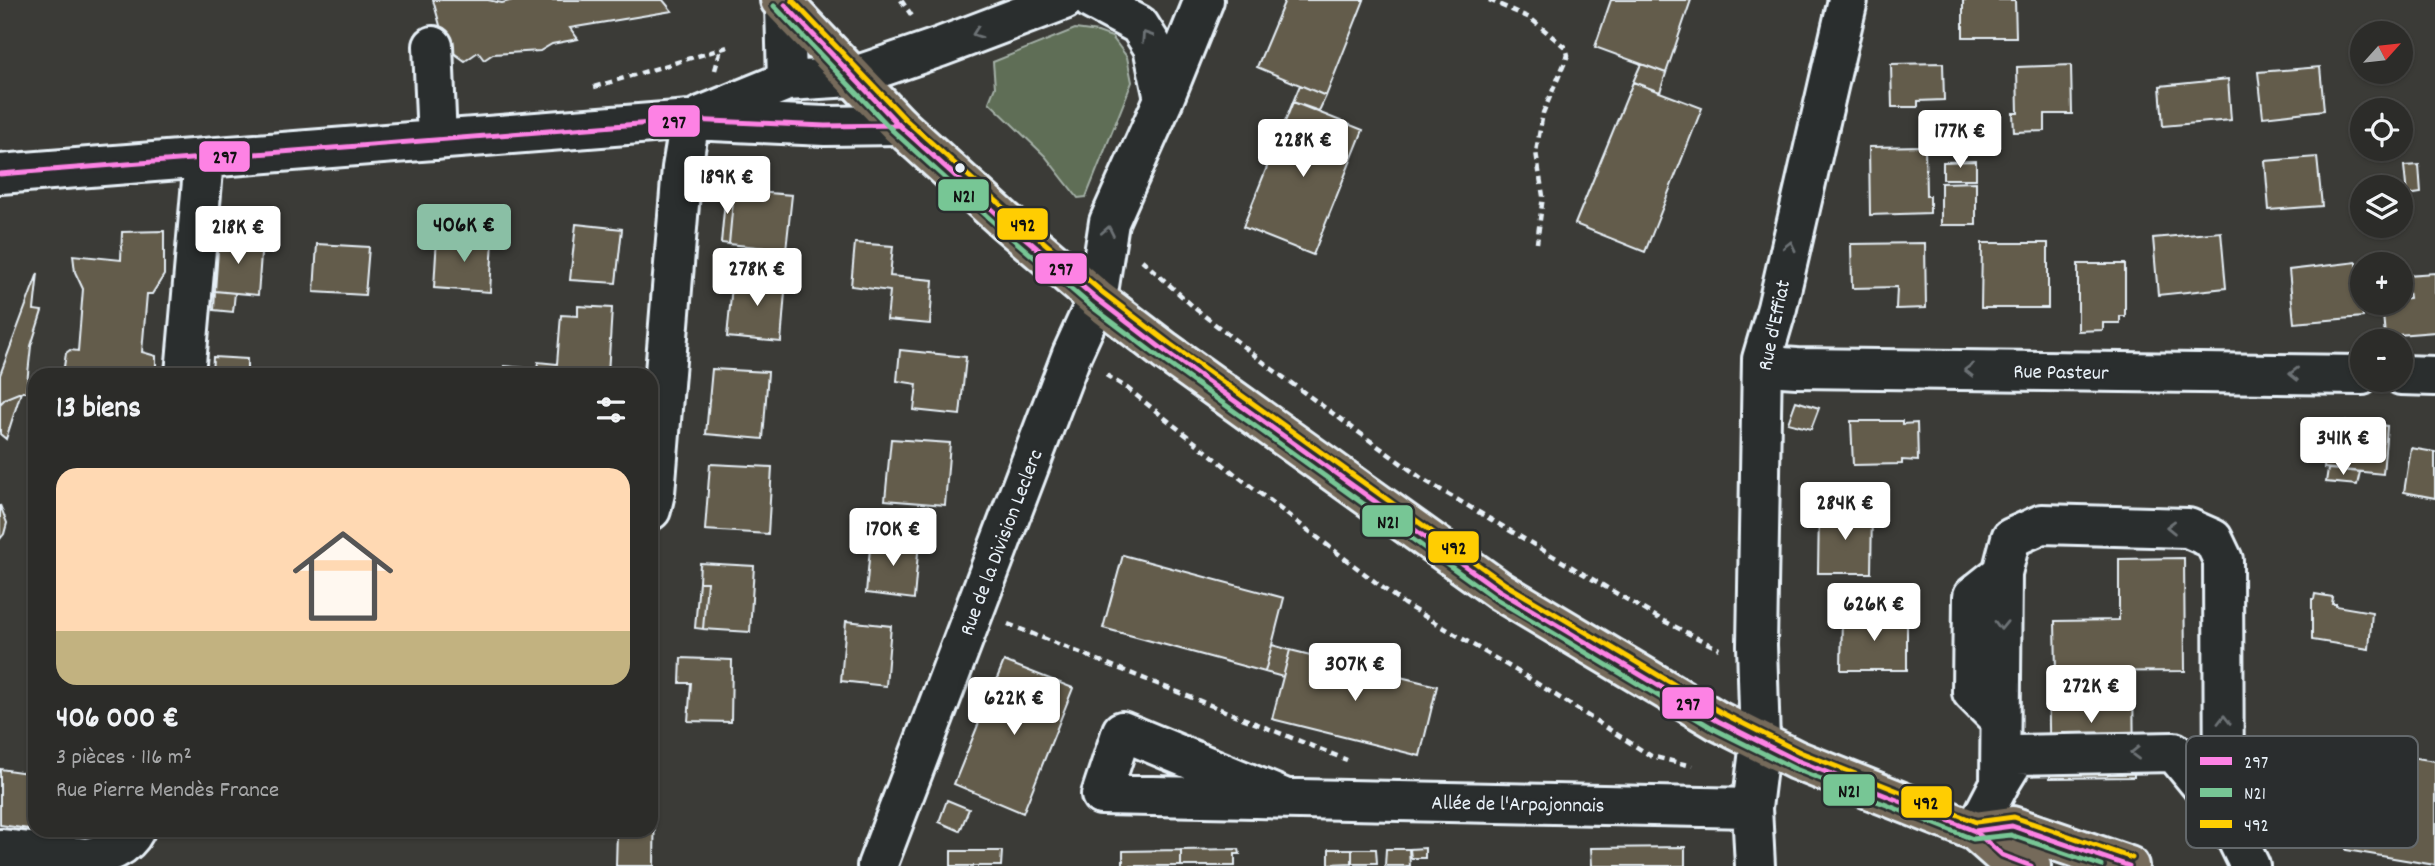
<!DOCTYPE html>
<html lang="fr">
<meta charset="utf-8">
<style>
:root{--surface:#2c2c29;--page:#383835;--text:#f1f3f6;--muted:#a6a7a8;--line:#484846;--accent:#8abfa5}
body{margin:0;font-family:Dekko,sans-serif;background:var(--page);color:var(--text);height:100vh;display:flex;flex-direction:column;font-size:26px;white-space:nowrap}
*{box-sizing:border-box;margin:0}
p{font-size:23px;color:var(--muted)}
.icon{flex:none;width:38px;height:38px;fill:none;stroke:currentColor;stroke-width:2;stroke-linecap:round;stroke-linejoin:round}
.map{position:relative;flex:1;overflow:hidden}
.side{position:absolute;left:28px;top:368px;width:630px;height:469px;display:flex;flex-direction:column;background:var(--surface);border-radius:21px;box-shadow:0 2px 5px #0004,0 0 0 2px var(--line)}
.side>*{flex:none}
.needle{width:46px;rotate:63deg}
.buttons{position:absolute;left:2350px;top:21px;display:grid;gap:14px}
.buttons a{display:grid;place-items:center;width:63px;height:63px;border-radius:50%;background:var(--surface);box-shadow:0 2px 5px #0004,0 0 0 2px var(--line);font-size:35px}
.price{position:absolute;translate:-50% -60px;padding:0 16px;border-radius:7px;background:#fff;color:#222;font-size:23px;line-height:46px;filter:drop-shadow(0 2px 4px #0008)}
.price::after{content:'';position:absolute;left:50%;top:42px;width:21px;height:16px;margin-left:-10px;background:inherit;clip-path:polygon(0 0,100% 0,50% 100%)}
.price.selected{background:var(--accent);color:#111}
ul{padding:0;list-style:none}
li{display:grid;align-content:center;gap:14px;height:371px;padding:0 28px}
li span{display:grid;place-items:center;height:217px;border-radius:21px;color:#555}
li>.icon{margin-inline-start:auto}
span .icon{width:126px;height:126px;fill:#fffc;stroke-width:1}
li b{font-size:30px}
h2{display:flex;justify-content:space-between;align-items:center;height:84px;padding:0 28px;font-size:30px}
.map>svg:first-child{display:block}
</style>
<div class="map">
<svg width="2435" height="866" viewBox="0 0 2435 866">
<rect width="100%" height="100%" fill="#3b3b37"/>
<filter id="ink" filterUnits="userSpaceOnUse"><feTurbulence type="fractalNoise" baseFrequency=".0143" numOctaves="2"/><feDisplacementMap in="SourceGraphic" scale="14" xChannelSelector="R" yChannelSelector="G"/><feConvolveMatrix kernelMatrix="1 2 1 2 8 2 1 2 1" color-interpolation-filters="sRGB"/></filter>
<g filter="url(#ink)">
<!-- green -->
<path fill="#5f6e56" stroke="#a4b0a7" stroke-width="2" d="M1075 29 1098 32 1112 37 1127 57 1132 82 1086 197 1078 198 1045 156 989 102 995 87 993 62Z"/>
<!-- building -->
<path fill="#635c4c" stroke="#e8f1f8" stroke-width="2" d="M433 0H488L502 3 513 0H663L672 11 570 28 578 39 552 44 540 51 493 54 484 60 478 52 465 61 451 51 444 40Z
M1285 0H1364L1326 96 1257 67Z
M1611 0H1691L1666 73 1595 47Z
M1963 0H2015L2016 37H1963Z
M1943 63 1944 100 1918 101V107H1892L1891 64Z
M1641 64 1666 73 1660 92 1633 82Z
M2071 65 2072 114H2045V131L2014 132 2013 113H2018L2017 67Z
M2320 67 2324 110 2263 117 2258 72Z
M2228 79 2231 120 2163 126 2160 86Z
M1633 82 1702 108 1645 252 1575 224Z
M1300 85 1326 96 1319 111 1293 102Z
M1293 102 1363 130 1313 255 1243 227Z
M1925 146 1926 196H1930V213L1870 215 1869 147Z
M2317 157 2322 206 2269 210 2265 161Z
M1976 161V179H1943V162Z
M2419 165 2421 193 2407 195 2404 166Z
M1976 182V225H1941V183Z
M726 189 734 190 729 244 721 243Z
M734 190 792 195 786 250 729 244Z
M576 224 622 229 616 283 570 280Z
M219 229 262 233 261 241 219 237Z
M164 231V275L152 294H147L142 352 156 356V374H63L66 353 70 350 78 351 83 289 75 272 73 255 121 260 122 232Z
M2221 232 2226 288 2158 295 2153 238Z
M219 237 262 241 258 295 215 291Z
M437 237 493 240 490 292 434 288Z
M855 243 893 246 890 276 933 280 930 324 887 320 890 291 851 286Z
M1925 243 1926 308 1896 309 1897 287 1852 288 1851 244Z
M1982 243H2048V308H1981Z
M317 244 369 247 365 295 314 292Z
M2357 262 2363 317 2294 323 2289 270Z
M2078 264H2125V316H2120V323H2103V330L2078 331Z
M38 273 34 310 42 311 31 346 26 392H21L6 398 0 404V375Z
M2435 273V332L2385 336 2382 303H2401V299L2409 298 2406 275Z
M733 275 786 279 781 342 727 337Z
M215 291 235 293 233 312 214 310Z
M578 306 612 308 608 374H504V366L537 369 538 362 557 364 561 315 578 316Z
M900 350 966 357 960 415 914 410 917 384 897 381Z
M213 357 247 359V374H212Z
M712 369 768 372 763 439 706 434Z
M21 392 6 439 0 434V404L6 398Z
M1796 401 1819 408 1811 429 1788 423Z
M2328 420 2387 426 2383 474 2324 468Z
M1851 421H1902V424L1917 423 1918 461 1902 460V464L1853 465Z
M891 439 950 443 945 505 885 500Z
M2411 448 2435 452V498L2404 492Z
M710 464 772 467 768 534 705 530Z
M2328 469 2360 472 2357 485 2326 482Z
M0 505 7 523 4 534 0 539Z
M1819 510 1872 511 1871 573H1818Z
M871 537 919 541 914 599 866 593Z
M1123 555 1284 598 1265 672 1103 628Z
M2184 558 2185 671 2056 672 2055 621 2119 620V559Z
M700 563 754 566 750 632 703 629 707 582H699Z
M699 582H707L703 629 695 628Z
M2315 594 2333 597 2332 604H2336V606L2372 612 2369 649 2312 640V599H2314Z
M1842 616 1907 617V670H1841Z
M846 621 891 626 886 686 841 681Z
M1272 645 1290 650 1283 677 1265 672Z
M1290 650 1437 686 1420 756 1272 719Z
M681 658 732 660 731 722 688 721 691 683H680Z
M1004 661 1073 688 1023 813 954 784Z
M2133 671 2134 777 2050 778 2048 673Z
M2362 749 2435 761V865L2346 850Z
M0 769 35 774 36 830 0 825Z
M651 791H655L654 866H616L617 830H651Z
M947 800 969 809 960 831 939 822Z
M1685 847V866H1592L1591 848Z
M1425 848V858H1411L1410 849Z
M1239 849 1240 854H1235V866H1181V850Z
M1329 849H1352V863L1329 864Z
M1352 849H1376L1377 863H1352Z
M1386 849H1409L1410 866H1385Z
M1181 850V866H1123V851Z
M951 851H1002L1001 866H951Z"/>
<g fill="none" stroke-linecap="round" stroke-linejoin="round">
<!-- minor casing -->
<g stroke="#e8f1f8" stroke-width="44">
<path id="minor" d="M1092 0 1139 25 1153 47 1164 99
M785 5 787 81
M433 46 437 140
M701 116 787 81 852 77 940 47 1064 0
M0 174 690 120 825 126 899 125
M1762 359 1782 367 1797 368 2362 375
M185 374 204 159
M2401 375 2435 376
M651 510 655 493 682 168 690 120
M2000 720 1972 692 1973 596 2002 573
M2000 783 2017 755 2174 752 2224 813 2250 866
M1284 798 1122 731 1101 795 1752 808
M1975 831 2000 783 2002 573 2011 538 2042 524 2188 528 2213 539 2223 560 2224 813
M0 849 87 858C106 854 126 848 135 830
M877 866 1072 354 1097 299 1109 222 1164 99 1204 0
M1755 866 1752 808 1760 742 1757 645 1762 359 1777 308 1848 0"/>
</g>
<!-- major casing -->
<g stroke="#e8f1f8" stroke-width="44">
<path id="major" d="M780 0 899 125 1005 221 1097 299 1165 351 1500 591 1718 721 1796 760 1975 831 2002 855 2031 866
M1975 831 2012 826 2129 866"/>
</g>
<!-- path -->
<path stroke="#e8f1f8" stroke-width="4.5" stroke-dasharray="7 5" stroke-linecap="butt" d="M901 0 912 16
M1489 0 1530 18 1566 48 1568 55 1543 113 1536 152 1543 196 1537 243
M715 70 721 49
M594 87 731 46
M1142 260 1197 310 1272 369 1424 480 1660 619 1719 649
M1106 375 1127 388 1240 478 1404 604 1527 677 1651 756 1692 766
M1008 624 1347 760"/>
<!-- minor -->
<use href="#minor" stroke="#2a2d2e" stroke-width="38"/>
<!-- major -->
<use href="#major" stroke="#746a5a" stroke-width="38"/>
<!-- bus-1 casing -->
<g stroke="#2a2d2e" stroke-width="10">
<path id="bus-1" d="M785 5 899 125 1005 221 1097 299 1165 351 1500 591 1718 721 1796 760 1975 831 2002 855 2031 866
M0 174 690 120 825 126 899 125
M1975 831 2012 826 2129 866"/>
</g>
<!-- bus-2 casing -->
<g stroke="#2a2d2e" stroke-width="10">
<path id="bus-2" d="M774 6 893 131 999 227 1091 306 1160 358 1496 599 1714 729 1793 768 1973 839 2011 835 2102 866"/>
</g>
<!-- bus-3 casing -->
<g stroke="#2a2d2e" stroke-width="10">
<path id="bus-3" d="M792 0 905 119 1011 214 1102 292 1170 344 1505 584 1722 713 1800 752 1976 822 2014 817 2132 858"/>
</g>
<!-- bus-1 -->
<use href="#bus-1" stroke="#fd82e4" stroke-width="5"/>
<!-- bus-2 -->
<use href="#bus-2" stroke="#77c695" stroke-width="5"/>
<!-- bus-3 -->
<use href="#bus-3" stroke="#ffcd02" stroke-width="5"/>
</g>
<!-- one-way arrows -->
<defs><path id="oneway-chevron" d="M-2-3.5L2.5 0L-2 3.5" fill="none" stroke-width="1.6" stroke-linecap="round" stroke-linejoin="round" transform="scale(1.75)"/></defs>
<g stroke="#6c7275">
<use href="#oneway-chevron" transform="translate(977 33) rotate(160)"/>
<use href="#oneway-chevron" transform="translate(1146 36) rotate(-123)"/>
<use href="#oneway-chevron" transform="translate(1108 231) rotate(-79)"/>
<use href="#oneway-chevron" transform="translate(1790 246) rotate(-77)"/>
<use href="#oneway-chevron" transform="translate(1969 370) rotate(-179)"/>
<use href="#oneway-chevron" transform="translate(2294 374) rotate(-179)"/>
<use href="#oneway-chevron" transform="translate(2171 527) rotate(-179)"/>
<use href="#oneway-chevron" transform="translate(2001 625) rotate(91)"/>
<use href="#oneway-chevron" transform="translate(2224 720) rotate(-90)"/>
<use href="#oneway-chevron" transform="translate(2135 753) rotate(179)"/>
</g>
</g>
<!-- markers -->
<circle fill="#e8f1f8" stroke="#2a2d2e" stroke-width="2.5" cx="960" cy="168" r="6"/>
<g text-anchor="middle" stroke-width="5" stroke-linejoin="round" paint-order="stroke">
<!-- street labels -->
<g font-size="21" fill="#e8f1f8" stroke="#2a2d2e">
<text transform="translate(1773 325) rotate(-78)" y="7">Rue d'Effiat</text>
<text transform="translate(2061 371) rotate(1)" y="7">Rue Pasteur</text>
<text transform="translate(1000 542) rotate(-69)" y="7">Rue de la Division Leclerc</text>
<text transform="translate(1518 803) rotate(1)" y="7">Allée de l'Arpajonnais</text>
</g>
</g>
<!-- legend -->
<rect x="2186" y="736" width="232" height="112" rx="10" fill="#2a2d2e" stroke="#63686b" stroke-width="2"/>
<rect x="2200" y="757" width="32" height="8" fill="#fd82e4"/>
<rect x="2200" y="788" width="32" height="9" fill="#77c695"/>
<rect x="2200" y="820" width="32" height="8" fill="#ffcd02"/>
<g font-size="19" fill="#e8f1f8">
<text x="2244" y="768">297</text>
<text x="2244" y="799">N21</text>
<text x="2244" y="831">492</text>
</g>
<g stroke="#2a2d2e" stroke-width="2.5">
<rect x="647" y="104" width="54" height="34" rx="7" fill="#fd82e4"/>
<rect x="198" y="140" width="53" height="33" rx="7" fill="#fd82e4"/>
<rect x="937" y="178" width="53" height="34" rx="7" fill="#77c695"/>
<rect x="996" y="207" width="53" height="34" rx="7" fill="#ffcd02"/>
<rect x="1034" y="252" width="54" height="33" rx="7" fill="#fd82e4"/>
<rect x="1361" y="504" width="53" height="34" rx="7" fill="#77c695"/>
<rect x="1427" y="530" width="53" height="34" rx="7" fill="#ffcd02"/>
<rect x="1661" y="686" width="54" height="34" rx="7" fill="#fd82e4"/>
<rect x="1822" y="773" width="54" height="34" rx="7" fill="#77c695"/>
<rect x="1900" y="785" width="53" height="34" rx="7" fill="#ffcd02"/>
</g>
<g font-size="19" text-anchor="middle" font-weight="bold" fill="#111">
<text x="674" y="128">297</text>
<text x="225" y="163">297</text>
<text x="964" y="202">N21</text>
<text x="1023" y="231">492</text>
<text x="1061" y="275">297</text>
<text x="1388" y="528">N21</text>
<text x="1454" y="554">492</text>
<text x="1688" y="710">297</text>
<text x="1849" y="797">N21</text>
<text x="1926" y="809">492</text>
</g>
</svg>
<div class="buttons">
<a><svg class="needle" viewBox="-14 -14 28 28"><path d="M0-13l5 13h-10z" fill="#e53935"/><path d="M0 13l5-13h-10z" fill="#a6a7a8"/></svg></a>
<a><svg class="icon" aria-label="locate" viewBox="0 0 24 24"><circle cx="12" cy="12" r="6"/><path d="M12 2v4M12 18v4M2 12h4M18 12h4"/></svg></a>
<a><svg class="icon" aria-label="layers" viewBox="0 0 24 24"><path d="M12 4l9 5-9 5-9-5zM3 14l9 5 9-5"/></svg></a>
<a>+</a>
<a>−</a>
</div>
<b class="price" style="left:1960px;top:170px">177K €</b>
<b class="price" style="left:1303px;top:179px">228K €</b>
<b class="price" style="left:727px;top:216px">189K €</b>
<b class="price selected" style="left:464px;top:264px">406K €</b>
<b class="price" style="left:238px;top:266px">218K €</b>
<b class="price" style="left:757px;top:308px">278K €</b>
<b class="price" style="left:2343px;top:477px">341K €</b>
<b class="price" style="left:1845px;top:542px">284K €</b>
<b class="price" style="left:893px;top:568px">170K €</b>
<b class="price" style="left:1874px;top:643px">626K €</b>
<b class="price" style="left:1355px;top:703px">307K €</b>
<b class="price" style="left:2091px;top:725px">272K €</b>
<b class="price" style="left:1014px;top:737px">622K €</b>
<section class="side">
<h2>13 biens<svg class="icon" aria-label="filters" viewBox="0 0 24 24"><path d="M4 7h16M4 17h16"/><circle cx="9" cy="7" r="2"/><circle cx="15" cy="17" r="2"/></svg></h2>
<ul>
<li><span style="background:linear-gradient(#ffd9b3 75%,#c2b280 0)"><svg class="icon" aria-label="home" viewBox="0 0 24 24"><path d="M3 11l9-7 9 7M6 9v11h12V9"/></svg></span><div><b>406 000 €</b><p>3 pièces · 116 m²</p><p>Rue Pierre Mendès France</p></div></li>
</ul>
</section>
</div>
